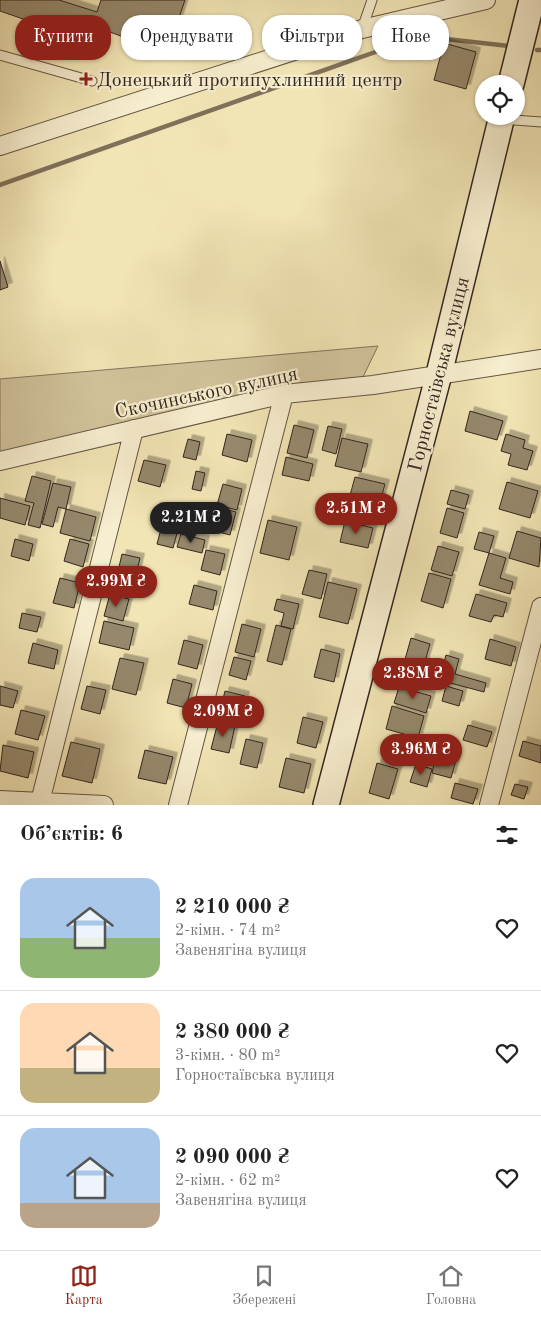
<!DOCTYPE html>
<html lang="uk">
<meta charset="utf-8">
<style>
:root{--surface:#fff;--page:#f6f6f6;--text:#222;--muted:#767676;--line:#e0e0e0;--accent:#8f2418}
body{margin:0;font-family:"Old Standard TT",serif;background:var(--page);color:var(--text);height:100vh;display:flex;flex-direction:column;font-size:19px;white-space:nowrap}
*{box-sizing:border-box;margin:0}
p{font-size:16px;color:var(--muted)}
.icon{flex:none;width:28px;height:28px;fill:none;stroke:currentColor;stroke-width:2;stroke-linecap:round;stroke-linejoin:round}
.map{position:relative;height:805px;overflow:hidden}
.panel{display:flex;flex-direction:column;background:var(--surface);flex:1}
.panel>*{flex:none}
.top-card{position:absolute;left:15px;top:15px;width:511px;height:45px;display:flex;gap:10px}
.tools{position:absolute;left:475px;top:75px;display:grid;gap:10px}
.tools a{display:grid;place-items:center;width:50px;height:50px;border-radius:50%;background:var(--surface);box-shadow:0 1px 4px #0004;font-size:25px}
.price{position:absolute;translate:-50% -42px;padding:0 11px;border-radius:18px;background:var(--accent);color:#fff;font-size:16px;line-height:32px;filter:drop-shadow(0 1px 2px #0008)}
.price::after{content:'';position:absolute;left:50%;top:30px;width:15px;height:11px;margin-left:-8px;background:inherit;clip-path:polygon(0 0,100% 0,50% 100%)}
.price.active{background:#222;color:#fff}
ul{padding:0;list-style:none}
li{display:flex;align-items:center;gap:15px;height:125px;padding:0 20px}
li+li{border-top:1px solid var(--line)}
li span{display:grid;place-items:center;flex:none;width:140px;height:100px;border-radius:15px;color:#555}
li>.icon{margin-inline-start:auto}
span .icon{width:60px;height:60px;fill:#fffc;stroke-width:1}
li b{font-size:21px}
h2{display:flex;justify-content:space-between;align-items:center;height:60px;padding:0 20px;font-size:21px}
.pill{padding:0 18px;border-radius:20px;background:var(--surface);box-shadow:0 1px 4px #0004;font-size:18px;line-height:45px}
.pill.active{background:var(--accent);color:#fff}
.tab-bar{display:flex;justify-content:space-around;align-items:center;height:70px;border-top:1px solid var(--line);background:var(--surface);font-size:14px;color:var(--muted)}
.tab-bar a{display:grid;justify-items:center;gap:2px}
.tab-bar .active{color:var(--accent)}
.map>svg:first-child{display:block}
</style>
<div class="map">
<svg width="541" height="805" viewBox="0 0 541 805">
<defs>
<filter id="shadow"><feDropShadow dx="4.5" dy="-4.5" stdDeviation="0" flood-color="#0004"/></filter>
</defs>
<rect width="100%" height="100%" fill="#f2e5b5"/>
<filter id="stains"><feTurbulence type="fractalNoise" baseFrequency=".004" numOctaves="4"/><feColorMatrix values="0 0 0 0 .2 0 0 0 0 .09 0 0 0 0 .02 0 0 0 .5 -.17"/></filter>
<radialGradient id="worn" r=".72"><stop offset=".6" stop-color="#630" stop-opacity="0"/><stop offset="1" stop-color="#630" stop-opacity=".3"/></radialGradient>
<!-- green -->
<path fill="#d2c49c" stroke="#82745e" d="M378 346 363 377 0 455V379Z"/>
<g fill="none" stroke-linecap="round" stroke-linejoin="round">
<!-- stream -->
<path stroke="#7f715a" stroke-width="4.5" d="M537 50H541
M0 185 412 39 437 38 509 46"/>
</g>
<!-- building -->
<path fill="#96896d" stroke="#33251f" filter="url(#shadow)" d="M0 0H59L97 12 101 0H185L167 53 80 21 75 37 0 11Z
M444 43 476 52 466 89 434 80Z
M0 261 8 287 0 290Z
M470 411 503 421 497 440 465 431Z
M294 425 314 430 307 458 287 453Z
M328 426 342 429 336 454 322 450Z
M227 434 252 440 247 462 222 455Z
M506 434 525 440 523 448 533 451 527 470 508 465 511 454 501 451Z
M342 438 368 444 361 472 335 466Z
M188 439 200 442 196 460 183 457Z
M286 457 313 464 309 481 282 475Z
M144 460 166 465 160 487 138 481Z
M196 471 205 473 201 491 192 489Z
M32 476 51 481 40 528 28 525 34 503 25 501Z
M355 477 385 484 379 506 349 499Z
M507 482 538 491 530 518 499 509Z
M53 483 71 487 66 509 58 507 53 527 42 524Z
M223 484 242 489 237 510 217 505Z
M451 490 469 495 465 509 447 504Z
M0 498 30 506 25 525 0 518Z
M156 507 180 513 176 529 152 524Z
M217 507 236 512 230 535 211 530Z
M447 508 464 513 457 538 440 533Z
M66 509 96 517 90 541 60 533Z
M268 520 297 527 289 560 260 553Z
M345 521 373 528 368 548 340 542Z
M161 529 177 533 173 548 157 544Z
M517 531 541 538 539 567 509 558Z
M479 532 494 536 489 553 474 549Z
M181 534 205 540 202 553 177 547Z
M15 539 33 544 29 561 11 556Z
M70 539 89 544 83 567 64 561Z
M438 546 459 552 452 576 431 570Z
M206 550 225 554 220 575 201 570Z
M489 553 506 558 500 578 513 582 510 594 479 585Z
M122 554 140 558 133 588 115 584Z
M309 570 327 574 321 599 302 594Z
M429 573 451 579 443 608 421 601Z
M60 578 80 583 74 608 53 603Z
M328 582 357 589 348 624 319 617Z
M194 585 217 591 213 610 189 604Z
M110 594 129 599 123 621 104 616Z
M476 594 507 603 503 617 494 615 491 622 469 616Z
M277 599 299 604 293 629 281 626 284 613 274 610Z
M22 613 41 617 37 632 19 628Z
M104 621 134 628 129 650 99 643Z
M242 624 261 629 254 657 235 652Z
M276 625 291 629 282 665 267 661Z
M411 638 430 644 423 668 404 663Z
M490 639 516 647 511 666 485 659Z
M184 640 203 645 197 669 178 664Z
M33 643 58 650 54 669 28 663Z
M321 649 340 654 334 682 314 677Z
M446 655 459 659 455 674 486 683 484 692 439 680Z
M234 657 251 661 246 680 229 675Z
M120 658 144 663 136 695 112 689Z
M173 679 192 684 186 708 167 703Z
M0 686 18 691 13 708 0 705Z
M87 686 106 690 100 714 81 709Z
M446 686 463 691 459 706 442 701Z
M399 687 431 696 426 713 394 703Z
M225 691 245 696 238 724 218 719Z
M392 706 424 716 418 738 386 729Z
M21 710 45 716 38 740 15 734Z
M303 717 323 722 316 748 297 743Z
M218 722 235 726 229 753 211 749Z
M468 725 492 732 487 747 463 740Z
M246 739 263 743 257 768 240 764Z
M523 741 541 746V763L519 756Z
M71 742 100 749 92 783 62 776Z
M3 745 34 752 28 778 0 771Z
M145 750 173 757 166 784 138 778Z
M436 755 456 760 451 778 432 773Z
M286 758 311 764 304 793 279 787Z
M377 763 398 769 389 799 369 793Z
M416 764 432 769 427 787 410 782Z
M455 783 478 789 473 804 451 798Z
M515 784 528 787 524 799 511 795Z"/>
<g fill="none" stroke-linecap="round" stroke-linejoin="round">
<!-- lane casing -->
<g stroke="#635544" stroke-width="11">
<path id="lane" d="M362 29 372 0
M0 55 92 81
M502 119 541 122"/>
</g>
<!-- street casing -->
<g stroke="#635544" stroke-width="20">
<path id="street" d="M0 146 362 29 486 0
M0 461 284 394 373 385 541 359
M0 800 104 805
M40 802 134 429
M178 805 284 394
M489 805 541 607"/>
</g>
<!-- secondary casing -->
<g stroke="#33251f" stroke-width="28">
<path id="secondary" d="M511 84 532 0
M326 805 439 374 502 116"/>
</g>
<!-- lane -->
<use href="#lane" stroke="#f7eecf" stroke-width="9"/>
<!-- street -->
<use href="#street" stroke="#f7eecf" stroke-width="18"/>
<!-- secondary -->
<use href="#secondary" stroke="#f7eecf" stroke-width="25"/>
</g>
<!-- markers -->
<path fill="#8f2418" stroke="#f7eecf" stroke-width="2" d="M83.5 71.5h5v5h5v5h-5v5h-5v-5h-5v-5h5z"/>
<g text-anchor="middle" stroke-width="4.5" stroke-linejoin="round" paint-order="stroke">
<!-- poi labels -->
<g font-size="20" fill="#33251f" stroke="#f7eecf" text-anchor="start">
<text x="97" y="86">Донецький протипухлинний центр</text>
</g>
<!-- street labels -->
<g font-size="20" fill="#33251f" stroke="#f7eecf">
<text transform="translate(438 374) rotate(-76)" y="7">Горностаївська вулиця</text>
<text transform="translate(206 392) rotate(-12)" y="7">Скочинського вулиця</text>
</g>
</g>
<rect width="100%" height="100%" filter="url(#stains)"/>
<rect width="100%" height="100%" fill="url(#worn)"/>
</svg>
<div class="tools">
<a><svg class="icon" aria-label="locate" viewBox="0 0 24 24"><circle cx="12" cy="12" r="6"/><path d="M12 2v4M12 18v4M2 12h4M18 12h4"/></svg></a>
</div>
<b class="price" style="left:356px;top:535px">2.51M ₴</b>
<b class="price active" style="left:191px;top:544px">2.21M ₴</b>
<b class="price" style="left:116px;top:608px">2.99M ₴</b>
<b class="price" style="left:413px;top:700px">2.38M ₴</b>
<b class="price" style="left:223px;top:738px">2.09M ₴</b>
<b class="price" style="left:421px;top:776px">3.96M ₴</b>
<div class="top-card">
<a class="pill active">Купити</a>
<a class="pill">Орендувати</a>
<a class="pill">Фільтри</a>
<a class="pill">Нове</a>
</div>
</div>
<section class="panel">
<h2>Об’єктів: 6<svg class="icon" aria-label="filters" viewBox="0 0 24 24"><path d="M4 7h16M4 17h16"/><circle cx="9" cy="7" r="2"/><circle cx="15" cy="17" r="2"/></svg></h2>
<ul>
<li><span style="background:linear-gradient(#a9c7e8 60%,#8fb573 0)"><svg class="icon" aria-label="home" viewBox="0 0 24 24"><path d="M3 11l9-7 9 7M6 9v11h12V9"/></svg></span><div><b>2 210 000 ₴</b><p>2-кімн. · 74 m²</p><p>Завенягіна вулиця</p></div><svg class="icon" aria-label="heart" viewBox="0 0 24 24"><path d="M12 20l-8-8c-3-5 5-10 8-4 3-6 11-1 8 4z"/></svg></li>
<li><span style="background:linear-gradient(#ffd9b3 65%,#c2b280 0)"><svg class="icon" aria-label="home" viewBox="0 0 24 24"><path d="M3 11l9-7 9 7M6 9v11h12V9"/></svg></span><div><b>2 380 000 ₴</b><p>3-кімн. · 80 m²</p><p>Горностаївська вулиця</p></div><svg class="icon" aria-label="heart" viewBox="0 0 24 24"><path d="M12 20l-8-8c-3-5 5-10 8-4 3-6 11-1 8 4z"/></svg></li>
<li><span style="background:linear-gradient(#a9c7e8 75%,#b9a48a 0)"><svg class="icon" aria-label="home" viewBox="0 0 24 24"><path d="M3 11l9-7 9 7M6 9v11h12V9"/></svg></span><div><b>2 090 000 ₴</b><p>2-кімн. · 62 m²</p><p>Завенягіна вулиця</p></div><svg class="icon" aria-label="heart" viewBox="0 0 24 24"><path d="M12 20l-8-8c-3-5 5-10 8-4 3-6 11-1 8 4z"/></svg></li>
</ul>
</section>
<nav class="tab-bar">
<a class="active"><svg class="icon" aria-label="map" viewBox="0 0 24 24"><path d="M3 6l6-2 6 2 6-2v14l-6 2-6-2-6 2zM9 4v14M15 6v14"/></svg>Карта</a>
<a><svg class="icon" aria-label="saved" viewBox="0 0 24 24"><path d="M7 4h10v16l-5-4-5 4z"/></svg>Збережені</a>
<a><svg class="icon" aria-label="home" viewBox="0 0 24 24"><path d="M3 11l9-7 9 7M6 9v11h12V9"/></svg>Головна</a>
</nav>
